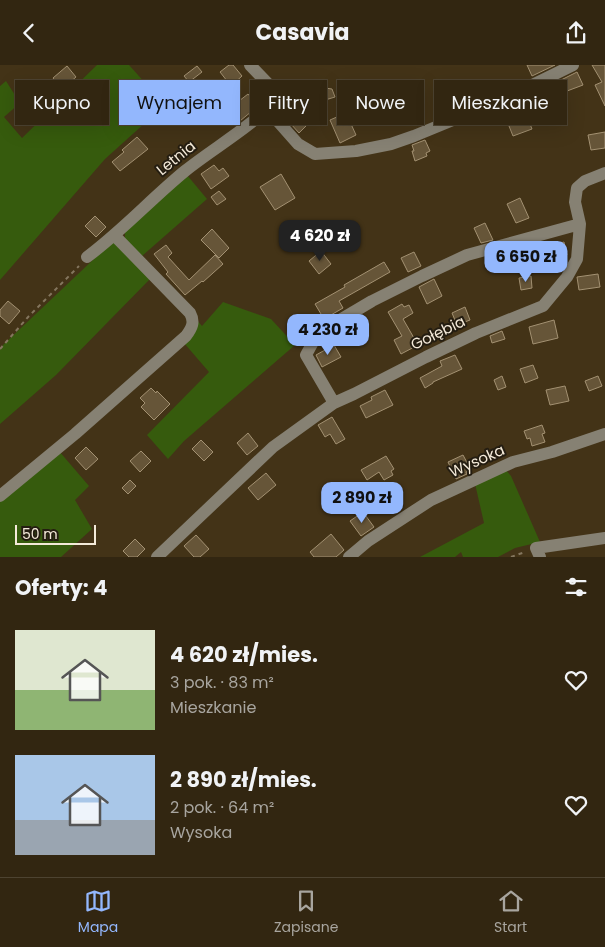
<!DOCTYPE html>
<html lang="pl">
<meta charset="utf-8">
<style>
:root{--surface:#322611;--page:#3a2e1a;--text:#f1f3f6;--muted:#a8a59f;--line:#4d4331;--accent:#93b7fd}
body{margin:0;font-family:Poppins,sans-serif;background:var(--page);color:var(--text);height:100vh;display:flex;flex-direction:column;font-size:19px;white-space:nowrap}
*{box-sizing:border-box;margin:0}
p{font-size:16px;color:var(--muted)}
.icon{flex:none;width:28px;height:28px;fill:none;stroke:currentColor;stroke-width:2;stroke-linecap:round;stroke-linejoin:round}
.map{position:relative;height:492px;overflow:hidden}
.sheet{display:flex;flex-direction:column;background:var(--surface);flex:1}
.sheet>*{flex:none}
.banner{position:absolute;left:15px;top:15px;width:575px;height:45px;display:flex;gap:10px}
.scale{position:absolute;left:15px;bottom:12px;width:81px;box-sizing:border-box;padding-left:5px;border:2px solid #f4ead9;border-top:0;font-size:14px;line-height:18px;white-space:nowrap;color:#f4ead9;-webkit-text-stroke:4px #241d11;paint-order:stroke}
.price{position:absolute;translate:-50% -42px;padding:0 11px;border-radius:10px;background:var(--accent);color:#111;font-size:16px;line-height:32px;filter:drop-shadow(0 1px 2px #0008)}
.price::after{content:'';position:absolute;left:50%;top:30px;width:15px;height:11px;margin-left:-8px;background:inherit;clip-path:polygon(0 0,100% 0,50% 100%)}
.price.active{background:#222;color:#fff}
ul{padding:0;list-style:none}
li{display:flex;align-items:center;gap:15px;height:125px;padding:0 15px}
li span{display:grid;place-items:center;flex:none;width:140px;height:100px;border-radius:0px;color:#555}
li>.icon{margin-inline-start:auto}
span .icon{width:60px;height:60px;fill:#fffc;stroke-width:1}
li b{font-size:21px}
h2{display:flex;justify-content:space-between;align-items:center;height:60px;padding:0 15px;font-size:21px}
.tag{padding:0 18px;border-radius:0px;background:var(--surface);box-shadow:0 5px 20px #0002,0 0 0 1px var(--line);font-size:18px;line-height:45px}
.tag.active{background:var(--accent);color:#111}
header{display:flex;justify-content:space-between;align-items:center;height:65px;padding:0 15px;background:var(--surface);font-size:22px;font-weight:700}
.tabs{display:flex;justify-content:space-around;align-items:center;height:70px;border-top:1px solid var(--line);background:var(--surface);font-size:14px;color:var(--muted)}
.tabs a{display:grid;justify-items:center;gap:2px}
.tabs .active{color:var(--accent)}
.map>svg:first-child{display:block}
</style>
<header><svg class="icon" aria-label="back" viewBox="0 0 24 24"><path d="M15 5l-7 7 7 7"/></svg>Casavia<svg class="icon" aria-label="share" viewBox="0 0 24 24"><path d="M12 15V3M7 8l5-5 5 5M5 13v7h14v-7"/></svg></header>
<div class="map">
<svg width="605" height="492" viewBox="0 0 605 492">
<rect width="100%" height="100%" fill="#433317"/>
<!-- green -->
<path fill="#365b0d" d="M97 0H129L165 40 105 94 0 215V21L6 16 20 38 4 52 22 73Z
M187 110 207 134 142 191 125 175V167Z
M114 175 150 214 56 310 0 359V285L3 280Z
M223 237 271 254 295 280 184 376 168 394 147 370 209 307 184 278 196 254 202 261Z
M59 386 89 421 75 435 92 464 61 492H0V434Z
M500 398 511 411 540 477 515 483 498 492H463L461 487 455 492H420L484 458 473 410Z"/>
<!-- building -->
<path fill="#665538" stroke="#a39172" d="M229 0H233L242 11 231 21 220 7Z
M527 0H555L532 11Z
M592 0H605V41L595 20 602 17Z
M67 1 76 12 62 24 53 13Z
M197 1 202 7 189 17 184 11Z
M577 7 583 20 543 35 539 27 562 17 561 15Z
M400 20 405 34 378 43 373 29Z
M325 23 332 24 335 32 312 39 313 43 304 46 299 31Z
M31 29 37 36 26 46 20 38Z
M248 29 258 41 240 56 230 43Z
M346 48 356 70 340 78 330 55Z
M526 49 532 64 513 71 507 56Z
M297 51 306 61 299 68 290 58Z
M605 67V83L591 85 588 70Z
M137 72 148 84 120 106 112 97 124 87 122 85Z
M425 75 430 86 426 88 427 91 415 96 412 86H414L412 80Z
M214 100 219 106 223 103 229 111 211 124 201 109Z
M281 109 295 133 275 145 260 122Z
M219 126 226 134 217 140 211 132Z
M520 133 529 153 516 158 507 139Z
M95 151 106 162 96 172 85 161Z
M485 158 493 175 481 178 474 163Z
M212 164 229 183 219 193 201 175Z
M564 177 567 190 549 194 546 182Z
M166 180 172 188 168 192 189 215 215 190 223 199 203 217 202 216 185 230 166 209 168 207 154 189Z
M321 186 331 199 319 209 309 196Z
M414 187 421 201 408 207 401 193Z
M384 197 390 207 339 236 343 243 324 254 315 239 345 222 344 220Z
M598 209 600 222 579 225 577 212Z
M531 211 532 223 521 225 519 213Z
M434 214 442 231 427 239 419 222Z
M8 236 20 246 9 259 0 251V245Z
M402 239 404 242 409 240 413 248 403 254 418 280 401 289 394 275 402 271 388 247Z
M465 242 470 255 457 260 452 248Z
M554 255 558 273 533 279 529 262Z
M502 266 505 274 492 278 490 271Z
M334 280 341 292 322 302 316 290Z
M455 290 462 304 433 317V318L425 323 420 313 442 301 440 296Z
M533 300 538 313 525 318 520 304Z
M502 311 506 322 498 325 494 315Z
M598 311 602 321 589 326 585 316Z
M565 321 569 336 550 340 546 325Z
M151 323 156 328 157 326 170 339 154 355 141 342 145 338 140 333Z
M385 325 393 340 366 353 360 341 372 335 371 332Z
M332 352 345 374 336 379 330 369 325 372 318 360Z
M542 360 545 368 542 369 545 377 532 381 530 373 527 374 524 366Z
M248 368 258 381 247 390 237 378Z
M201 375 213 387 204 396 192 384Z
M86 382 98 394 86 405 75 393Z
M141 386 151 396 140 407 130 396Z
M463 390 471 405 466 407 467 409 456 414 448 397Z
M386 391 394 404 391 406 393 410 384 415 379 407 367 415 361 405Z
M266 408 276 420 258 435 248 423Z
M130 415 136 421 128 429 122 423Z
M363 447 374 462 361 471 350 456Z
M331 469 344 485 336 492H314L310 487Z
M196 470 209 484 200 492H194L184 481Z
M135 474 145 484 137 492H129L123 486Z"/>
<g fill="none" stroke-linecap="round" stroke-linejoin="round">
<!-- path -->
<path stroke="#84765e" stroke-width="2" stroke-dasharray="4 4" stroke-linecap="butt" d="M0 284 29 251 79 201
M511 492 525 487"/>
<!-- minor -->
<path stroke="#868173" stroke-width="12" d="M267 44 298 79 315 89 356 86 391 79 414 71 504 34 573 0
M87 192C122 166 152 133 185 106 215 82 253 61 279 32L272 23 250 0
M334 338 306 290 318 268 372 236 422 211 467 190 580 159
M0 431 75 369 186 271C192 263 195 257 190 248L114 170
M157 492 273 382 334 338 354 329 426 292 476 268 543 241 567 212 577 194 580 159 575 137 577 123 585 116 605 108
M349 492 368 476 431 435 513 397 552 387 605 369
M540 492 536 483 605 473"/>
</g>
<g text-anchor="middle" stroke-width="4" stroke-linejoin="round" paint-order="stroke">
<!-- street labels -->
<g font-size="15" fill="#f4ead9" stroke="#241d11">
<text transform="translate(176 93) rotate(-39)" y="5">Letnia</text>
<text transform="translate(438 268) rotate(-26)" y="5">Gołębia</text>
<text transform="translate(477 396) rotate(-24)" y="5">Wysoka</text>
</g>
</g>
</svg>
<div class="scale">50 m</div>
<b class="price active" style="left:320px;top:197px">4 620 zł</b>
<b class="price" style="left:526px;top:218px">6 650 zł</b>
<b class="price" style="left:328px;top:291px">4 230 zł</b>
<b class="price" style="left:362px;top:459px">2 890 zł</b>
<div class="banner">
<a class="tag">Kupno</a>
<a class="tag active">Wynajem</a>
<a class="tag">Filtry</a>
<a class="tag">Nowe</a>
<a class="tag">Mieszkanie</a>
</div>
</div>
<section class="sheet">
<h2>Oferty: 4<svg class="icon" aria-label="filters" viewBox="0 0 24 24"><path d="M4 7h16M4 17h16"/><circle cx="9" cy="7" r="2"/><circle cx="15" cy="17" r="2"/></svg></h2>
<ul>
<li><span style="background:linear-gradient(#dfe7d0 60%,#8fb573 0)"><svg class="icon" aria-label="home" viewBox="0 0 24 24"><path d="M3 11l9-7 9 7M6 9v11h12V9"/></svg></span><div><b>4 620 zł/mies.</b><p>3 pok. · 83 m²</p><p>Mieszkanie</p></div><svg class="icon" aria-label="heart" viewBox="0 0 24 24"><path d="M12 20l-8-8c-3-5 5-10 8-4 3-6 11-1 8 4z"/></svg></li>
<li><span style="background:linear-gradient(#a9c7e8 65%,#9aa5b1 0)"><svg class="icon" aria-label="home" viewBox="0 0 24 24"><path d="M3 11l9-7 9 7M6 9v11h12V9"/></svg></span><div><b>2 890 zł/mies.</b><p>2 pok. · 64 m²</p><p>Wysoka</p></div><svg class="icon" aria-label="heart" viewBox="0 0 24 24"><path d="M12 20l-8-8c-3-5 5-10 8-4 3-6 11-1 8 4z"/></svg></li>
</ul>
</section>
<nav class="tabs">
<a class="active"><svg class="icon" aria-label="map" viewBox="0 0 24 24"><path d="M3 6l6-2 6 2 6-2v14l-6 2-6-2-6 2zM9 4v14M15 6v14"/></svg>Mapa</a>
<a><svg class="icon" aria-label="saved" viewBox="0 0 24 24"><path d="M7 4h10v16l-5-4-5 4z"/></svg>Zapisane</a>
<a><svg class="icon" aria-label="home" viewBox="0 0 24 24"><path d="M3 11l9-7 9 7M6 9v11h12V9"/></svg>Start</a>
</nav>
